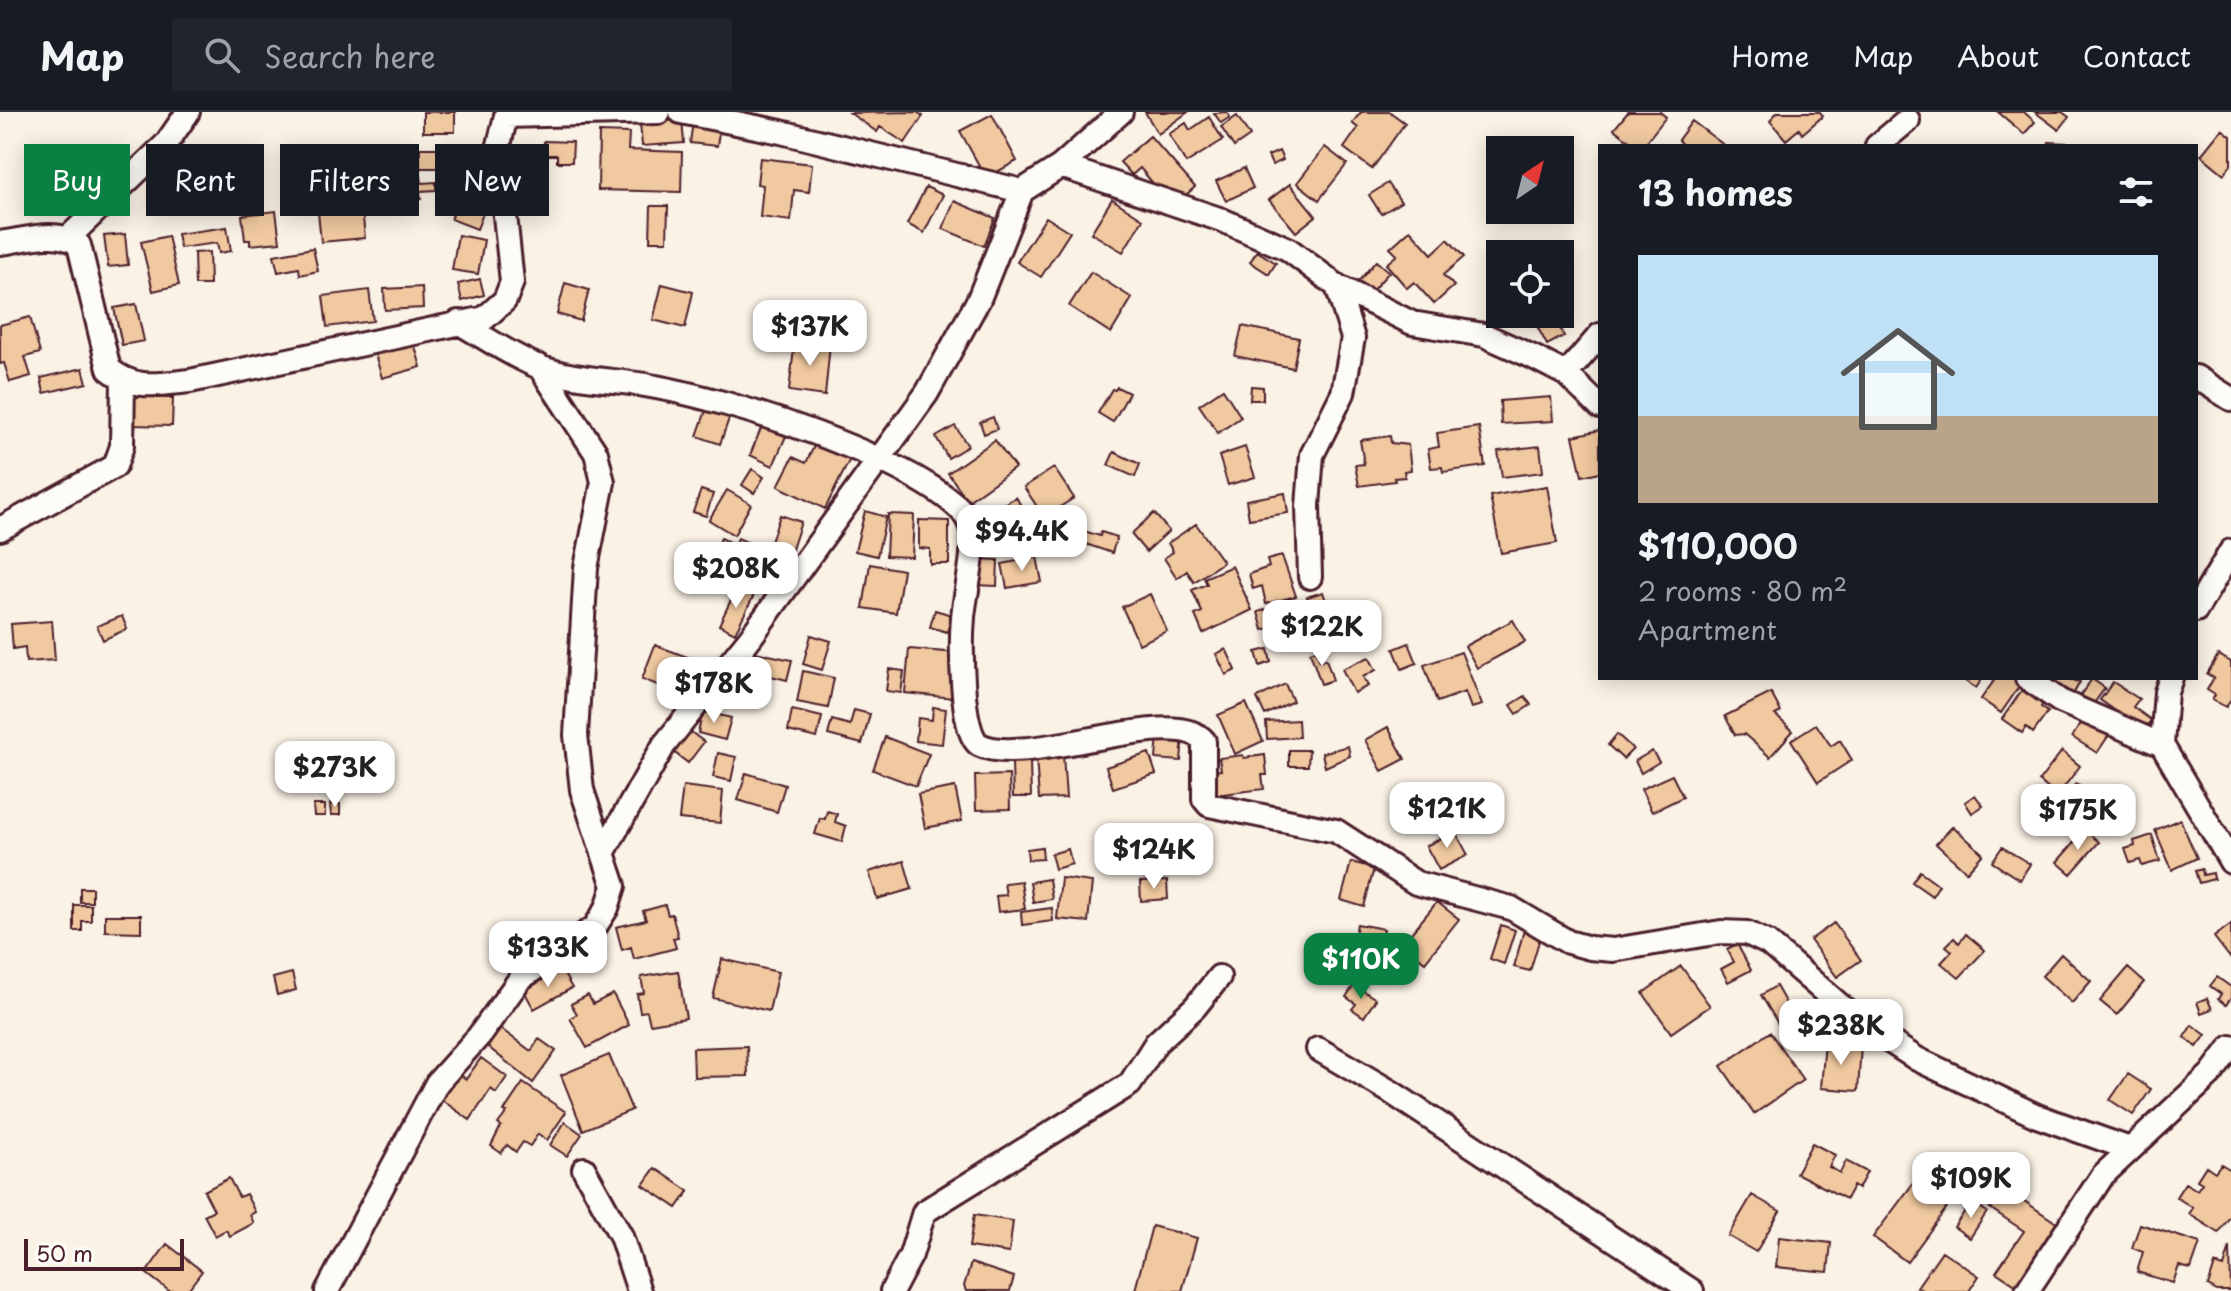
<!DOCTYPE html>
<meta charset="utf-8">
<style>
:root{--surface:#171b24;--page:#20242c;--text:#f1f3f6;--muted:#9ea1a6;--line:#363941;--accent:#0b8043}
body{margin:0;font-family:"Playpen Sans",sans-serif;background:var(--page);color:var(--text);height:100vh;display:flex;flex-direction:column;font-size:30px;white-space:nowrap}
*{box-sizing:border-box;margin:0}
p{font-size:26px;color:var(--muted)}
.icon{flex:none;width:44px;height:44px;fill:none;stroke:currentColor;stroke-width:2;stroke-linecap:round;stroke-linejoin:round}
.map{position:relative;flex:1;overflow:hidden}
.drawer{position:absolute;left:1598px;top:32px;width:600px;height:536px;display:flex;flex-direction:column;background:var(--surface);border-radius:0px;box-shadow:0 4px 20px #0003}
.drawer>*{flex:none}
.banner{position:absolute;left:24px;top:32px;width:760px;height:72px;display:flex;gap:16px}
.needle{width:52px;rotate:35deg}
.tools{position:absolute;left:1486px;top:24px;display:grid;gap:16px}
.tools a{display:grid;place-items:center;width:88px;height:88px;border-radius:0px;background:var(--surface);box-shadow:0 4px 20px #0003;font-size:40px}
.scale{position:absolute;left:24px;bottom:20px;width:160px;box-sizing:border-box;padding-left:8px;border:4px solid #4a1f2b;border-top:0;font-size:22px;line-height:28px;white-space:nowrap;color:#4a1f2b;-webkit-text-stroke:6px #fdfcf7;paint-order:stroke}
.price{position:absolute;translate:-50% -68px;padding:0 18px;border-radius:16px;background:#fff;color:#222;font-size:26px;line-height:52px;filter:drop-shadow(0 2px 4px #0008)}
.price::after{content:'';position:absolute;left:50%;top:48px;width:24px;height:18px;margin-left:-12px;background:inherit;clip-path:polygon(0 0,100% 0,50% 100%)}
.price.selected{background:var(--accent);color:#fff}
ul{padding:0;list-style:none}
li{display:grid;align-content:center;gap:16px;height:424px;padding:0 40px}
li+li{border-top:2px solid var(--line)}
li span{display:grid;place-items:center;height:248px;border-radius:0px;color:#555}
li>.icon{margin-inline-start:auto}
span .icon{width:144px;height:144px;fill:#fffc;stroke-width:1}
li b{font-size:34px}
h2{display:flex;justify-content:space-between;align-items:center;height:96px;padding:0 40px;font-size:34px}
.pill{padding:0 28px;border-radius:0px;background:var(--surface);box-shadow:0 4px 20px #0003;font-size:28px;line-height:72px}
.pill.selected{background:var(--accent);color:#fff}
header{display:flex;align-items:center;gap:48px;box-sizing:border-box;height:112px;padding:0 40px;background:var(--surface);border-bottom:2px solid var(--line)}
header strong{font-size:38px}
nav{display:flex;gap:44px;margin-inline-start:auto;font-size:28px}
.search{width:560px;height:72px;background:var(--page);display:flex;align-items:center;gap:20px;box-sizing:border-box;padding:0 28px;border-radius:0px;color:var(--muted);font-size:30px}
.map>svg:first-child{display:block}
</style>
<header>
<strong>Map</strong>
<div class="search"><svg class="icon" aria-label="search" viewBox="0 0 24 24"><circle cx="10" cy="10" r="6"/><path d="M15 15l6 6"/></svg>Search here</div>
<nav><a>Home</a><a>Map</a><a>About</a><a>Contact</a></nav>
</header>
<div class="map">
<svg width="2231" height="1179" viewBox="0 0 2231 1179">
<rect width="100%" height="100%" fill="#fbf2e6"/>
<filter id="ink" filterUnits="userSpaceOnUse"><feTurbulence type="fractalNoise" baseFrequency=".0125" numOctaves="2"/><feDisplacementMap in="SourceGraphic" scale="16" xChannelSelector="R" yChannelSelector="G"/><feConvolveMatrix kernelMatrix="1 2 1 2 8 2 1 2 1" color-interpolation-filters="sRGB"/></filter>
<g filter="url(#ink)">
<!-- building -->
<path fill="#f1c9a0" stroke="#4a1f2b" stroke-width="2" d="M423 0H455V20H423Z
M917 0 923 4 905 31 880 15 877 20 850 1Z
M1145 0H1188L1158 22Z
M1227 0 1230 5 1221 11 1214 1Z
M1361 0H1390L1405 11 1372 57 1344 36 1358 16 1352 11Z
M1628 0H1660L1666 5 1643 34H1636L1614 17Z
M1777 0H1820L1823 4 1802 22 1799 17 1786 28 1770 9Z
M1998 0H2024L2035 10 2024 22Z
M2035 0H2062L2069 5 2059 18Z
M992 2 1017 49 986 66 960 19Z
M1237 4 1250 24 1234 35 1221 15Z
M1209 5 1223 28 1186 51 1169 22 1186 11 1190 18Z
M682 8 684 31 642 34 640 11Z
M693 9 720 13 717 34 690 31Z
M1692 9 1725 34H1683L1678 28Z
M2222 17 2231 24V53L2224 62 2201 43Z
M599 20 629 21 628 38 682 40 681 80 598 78Z
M1150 24 1195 75 1178 90 1167 77 1162 82 1140 56 1132 63 1120 50Z
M544 29 573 30 572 50H557V43H543Z
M2049 30 2086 32V34H2048Z
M1325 35 1347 52 1319 88 1297 71Z
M420 36H448V56H420Z
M1279 39 1283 48 1272 53 1268 44Z
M760 46 812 52 809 80 794 78 791 109 760 105 763 73 757 72Z
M484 52 486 71 470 72 468 53Z
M452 54 464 55 463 74 450 73Z
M1244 56 1253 76 1226 89 1216 69Z
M420 57 422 71 436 70V78L420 79 421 87 408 88 406 76 394 77 392 60Z
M332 65 348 82 338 91 322 74Z
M352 68H366L367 84H353Z
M1388 71 1401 90 1381 102 1369 83Z
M1290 72 1316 104 1296 120 1269 88Z
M926 75 943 83 924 121 907 112Z
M461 81 487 91 477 117 451 107Z
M1112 87 1143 107 1123 140 1091 121Z
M954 89 995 106 984 134 943 117Z
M651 94H668L667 129H650Z
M362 96 365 126 321 130 318 100Z
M276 99 280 130 250 133V128H245L242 103Z
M1046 105 1070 120 1041 165 1017 150Z
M227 115 231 139 219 141 217 131 180 136 177 122Z
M1410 118 1432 142 1448 127 1464 145 1443 163 1454 174 1434 192 1414 170 1407 176 1386 152 1397 143 1390 136Z
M125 122 128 153 108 155 104 124Z
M458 123 484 128 478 162 452 158Z
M168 124 179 173 153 179 141 130Z
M313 136 318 159 300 163 299 156 278 160 274 143Z
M1257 139 1276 151 1269 162 1250 150Z
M209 140 210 173H195L194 141Z
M1376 149 1389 160 1369 182 1357 171Z
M1091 160 1132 186 1111 221 1069 194Z
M480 167 484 183 462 189 458 172Z
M565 171 589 178 581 209 557 202Z
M662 172 693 180 685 216 653 208Z
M422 175 423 196 385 198 384 177Z
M369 178 373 209 327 215 323 184Z
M136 192 144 229 122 233 114 196Z
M1552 202 1564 224 1547 233 1531 203Z
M30 205 40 241 25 245 31 264 10 270 4 251 0 252V213Z
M1242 214 1299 226 1293 256 1235 244Z
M795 228 830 232 825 284 789 279Z
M414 231 421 255 382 266 375 242Z
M83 256 87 271 44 281 41 266Z
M1251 274 1263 275V288H1250Z
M1117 275 1129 281 1113 310 1098 301 1112 277 1115 278Z
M1223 277 1241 305 1218 321 1199 293Z
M139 279 156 280V286H173L172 314 132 313 133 286 139 285Z
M1551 285 1553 309 1501 312 1500 289Z
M708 293 731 301 720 332 697 324Z
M993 305 997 317 984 322 980 310Z
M762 314 786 324 773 354 750 343Z
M955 314 968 334 948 346 936 325Z
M1479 315 1485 354 1443 360 1442 355 1431 356 1428 337 1439 335 1437 321Z
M1600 318V360L1582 364 1573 324Z
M1390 324 1391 331 1408 333 1411 358 1404 359 1405 365 1394 366 1395 369 1359 374 1355 353 1364 352 1360 328Z
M995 328 1015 356 968 389 948 361Z
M816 330 850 347 825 397 778 374 793 345 806 351Z
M1540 334 1543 360 1502 365 1498 339Z
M1245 335 1255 365 1228 373 1219 344Z
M1114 340 1140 352 1135 365 1108 353Z
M1054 356 1074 386 1044 405 1024 375Z
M752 357 764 365 754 381 742 373Z
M1547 374 1557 431 1501 441 1490 384Z
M701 378 713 382 706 404 693 400Z
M727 378 751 392 734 423 709 408Z
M1285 381 1288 401 1249 407 1246 388Z
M1016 385 1029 408 1015 416 1002 393Z
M865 399 886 405 877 444 855 439Z
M1154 401 1169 419 1146 440 1131 422Z
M888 402 914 403 912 445 886 444Z
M780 403 801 410 790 443 769 436Z
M919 408 949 409V452H930V437L919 436Z
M1196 412 1223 450 1194 470 1187 459 1177 466 1164 446 1173 440 1168 431Z
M1077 417 1100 424 1101 420 1117 425 1112 441 1074 428Z
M721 426 735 433 738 426 762 437 749 466 723 458 729 447 715 440Z
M1282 444 1296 484 1266 492 1262 474 1253 477 1249 462 1269 455 1267 448Z
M1037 445 1042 470 1007 476 1002 452Z
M975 447 998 448 997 474 974 473Z
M870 452 903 458 896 501 863 496Z
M1232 454 1252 498 1203 522 1195 503 1202 500 1192 478 1207 472 1204 466Z
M737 475 754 483 735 521 719 513Z
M1323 480 1334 513 1318 518 1307 485Z
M1150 482 1167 519 1139 532 1122 495Z
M1299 488 1305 505 1263 518 1258 500Z
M935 498 952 503 947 520 930 515Z
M122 504 127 517 103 528 97 514Z
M1513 508 1525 530 1477 556 1465 534Z
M52 509 55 548 26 550 25 535 13 537 11 512Z
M811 523 831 529 822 558 803 552Z
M1409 531 1417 551 1402 557 1394 537Z
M655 533 693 547 680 582 642 567Z
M909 537 958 541 954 586 905 581Z
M1226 537 1236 558 1226 563 1216 542Z
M1268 537 1271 550 1260 554 1256 540Z
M1316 538 1320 549 1326 547 1333 568 1321 572 1310 540Z
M755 540 792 548 787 568 751 559Z
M1461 540 1482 593 1471 596 1465 580 1437 590 1424 553Z
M2218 543 2231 550V588L2226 595 2212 588 2215 583 2207 578 2214 566 2207 562Z
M1369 545 1376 558 1363 565 1368 574 1354 581 1342 557Z
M889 557 904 559 901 581 886 579Z
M803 559 834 566 828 596 797 590Z
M1967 566H1983L1976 576 1965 569Z
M1996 566H2019L2023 569 2001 601 1981 587Z
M2058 566 2080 570 2069 590 2051 579Z
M2092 567 2105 576 2089 598 2076 589Z
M2113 570 2139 587 2133 595 2151 608 2140 624 2117 607 2120 602 2100 588Z
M2027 571 2047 585 2041 595 2048 600 2033 621 2026 615 2022 621 2002 607Z
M1285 572 1293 589 1265 603 1257 586Z
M1771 581 1781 600 1775 603 1793 619 1770 645 1744 622 1735 623 1725 604Z
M1525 584 1531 593 1517 602 1511 593Z
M1246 591 1263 629 1235 642 1218 603Z
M933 595 946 597 942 632 916 629 918 606 932 608Z
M792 598 822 605 817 626 788 619Z
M854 598 870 602 862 632 828 623 832 608 850 613Z
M703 599 731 606 725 628 698 621Z
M2084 607 2109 623 2097 641 2072 625Z
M1298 608 1299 625 1267 627 1266 610Z
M1816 612 1831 634 1840 628 1852 648 1818 670 1791 628Z
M683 614 704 630 688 651 667 635Z
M1388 615 1405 647 1382 659 1365 628Z
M1158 622 1183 624 1181 649 1156 647Z
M1617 622 1633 637 1623 647 1608 633Z
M885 625 929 642 916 674 873 658Z
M1348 634 1350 644 1325 655 1322 641Z
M1289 638H1309L1308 654H1289Z
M1652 639 1659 650 1641 661 1635 649Z
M2062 639 2080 654 2057 684 2039 669Z
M718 641 736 645 731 669 713 665Z
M1149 641 1156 662 1113 676 1106 655Z
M1063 643 1066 686 1039 687 1036 645Z
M1243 643 1244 646 1265 643 1267 663H1262L1264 677 1215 683 1212 659 1221 658 1219 646Z
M1012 650H1030L1031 685H1013Z
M746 661 785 673 777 700 738 688Z
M1009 663 1010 697 976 698 975 664Z
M1672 663 1683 685 1652 700 1641 677Z
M2076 671 2098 686 2085 704 2063 688Z
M683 674 723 679 720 711 679 707Z
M955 675 962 709 925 716 918 682Z
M1975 683 1983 694 1972 701 1965 690Z
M330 692H340V703H331Z
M313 693H325V704H314Z
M827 699 837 702 835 710 846 714 842 730 815 722 820 706 825 707Z
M1454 705 1457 717 1441 722 1437 710Z
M2180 707 2197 746 2172 758 2155 718Z
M1953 714 1983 742 1967 760 1936 732Z
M2085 718 2099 730 2071 762 2057 750Z
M1455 719 1468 743 1439 758 1426 734Z
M2152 723 2160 749 2142 754 2140 748 2130 751 2125 737 2135 734 2134 729Z
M1042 735 1043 747 1028 748 1027 737Z
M2002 735 2030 752 2020 768 1992 750Z
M1068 737 1072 752 1055 757 1051 742Z
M904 749 912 777 877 787 869 760Z
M1351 750 1374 756 1364 795 1341 788Z
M2202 757 2203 763 2213 761 2214 767 2199 771 2195 759Z
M1920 759 1939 773 1932 784 1912 770Z
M1061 766 1092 770 1088 810 1057 807Z
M1049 767 1052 787 1033 790 1030 770Z
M1021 769 1025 797 998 800 996 784 1006 783 1004 771Z
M1167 769 1168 787 1141 789 1140 770Z
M80 776H92V790H80Z
M1437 790 1459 807 1425 850 1402 832Z
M74 793H91V809H82V819H74Z
M665 793 668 803 672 802 678 825 673 826 676 836 634 847 631 835 622 838 616 815 646 808 643 799Z
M1052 796 1053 809 1022 813 1021 800Z
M105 803H141V820L105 819Z
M1834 811 1861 848 1837 865 1810 828Z
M1357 812 1384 817 1377 853 1350 847Z
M2231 812V847L2214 825Z
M1501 813 1515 818 1504 852 1490 847Z
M1525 814 1542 819 1530 859 1514 855Z
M1966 822 1985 838 1959 866 1941 851 1952 839 1946 834 1954 826 1959 831Z
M1737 832 1751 858 1728 870 1721 857 1734 850 1727 837Z
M2061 842 2091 869 2072 891 2042 864Z
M722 847 778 860 769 899 713 886Z
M1681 854 1710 894 1671 921 1643 881Z
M2128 856 2144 870 2117 903 2100 889Z
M561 857 572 876 534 897 524 879Z
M678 859 686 906 650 912 647 899 640 900 637 882 644 881 641 865Z
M292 861 296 878 277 883 273 866Z
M2217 865 2231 875V886L2226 893 2218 887 2221 882 2210 874Z
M1354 873 1376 887 1364 905 1352 897 1356 892 1346 885Z
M1776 874 1794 906 1780 915 1761 883Z
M613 882 629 913 587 936 570 906 577 902 571 892 588 883 593 892Z
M2207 886 2212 897 2201 901 2197 890Z
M2192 913 2206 923 2197 935 2184 925Z
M501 917 531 939 539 927 556 939 533 971 488 935Z
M1770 920 1803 968 1754 1002 1721 954Z
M1825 930 1861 933 1858 979 1821 976Z
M747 934 748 964 694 965 693 936Z
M609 943 632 998 583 1018 561 963Z
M481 946 507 965 496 981 491 977 470 1008 439 986 457 960 466 967Z
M2128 962 2151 977 2133 1003 2110 988Z
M523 971 566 1000 547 1028 538 1022 530 1034 523 1030 516 1040 507 1033 501 1041 491 1034 501 1014 498 1012 507 1000 504 999Z
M565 1010 582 1022 567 1044 550 1033Z
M1812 1031 1835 1043 1829 1055 1840 1061 1846 1049 1867 1060 1858 1077 1853 1074 1846 1087 1796 1061Z
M2221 1052 2231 1058V1103L2219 1121 2189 1102 2193 1096 2176 1085 2185 1071 2197 1078 2202 1071 2197 1068 2206 1054 2215 1060Z
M655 1056 689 1079 677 1096 643 1073Z
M1983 1061 2061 1114 2020 1176 1996 1160 2024 1119 1969 1082Z
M229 1066 239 1085 246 1082 255 1100 250 1103 254 1111 230 1124 226 1118 215 1124 204 1103 214 1098 204 1079Z
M1915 1069 1948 1094 1907 1150 1873 1125Z
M1752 1083 1780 1099 1756 1140 1728 1124Z
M1972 1089 1987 1100 1970 1126 1954 1115Z
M974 1103 1013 1109 1009 1141 969 1135Z
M2140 1112 2200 1131 2191 1157 2179 1154 2173 1171 2137 1160 2143 1140 2132 1136Z
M1152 1114 1197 1126 1182 1179 1135 1178Z
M1779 1125 1831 1131 1828 1160 1776 1155Z
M167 1132 202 1159 187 1179H169L146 1161Z
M2230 1135 2231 1179H2217L2208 1174 2215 1152 2224 1155Z
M1942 1139 1979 1164 1969 1179H1924L1917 1175Z
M971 1151 1014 1165 1010 1179H966L964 1174Z"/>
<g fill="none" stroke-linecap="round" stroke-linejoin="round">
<!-- street casing -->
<g stroke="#4a1f2b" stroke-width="28">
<path id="street" d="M681 0 781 20 1022 79 1061 54 1121 0
M506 4 659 0
M1877 34 1908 8
M1061 54 1222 108 1288 137 1337 174 1412 211 1484 223 1533 245 1566 262 1600 295
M69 125 166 32 188 0
M0 131C25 128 58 116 79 133L109 257C135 279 159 272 190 269L485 206 505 188 512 170 498 37 507 0
M458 210C484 225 510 243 537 254 574 269 618 267 656 275 734 289 900 343 958 395 963 399 969 408 971 415 977 437 965 481 963 505 961 528 960 623 980 633 1026 656 1175 592 1204 629V687L1209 693 1336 719 1416 771 1511 796 1568 830 1590 836 1613 838 1721 820 1747 821 1768 831 1857 908 1917 947 2037 1004 2130 1037
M1566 262 1600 223
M2196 265 2231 287
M0 417 115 354 122 334 123 269
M1310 465 1308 394 1312 343 1343 281 1353 226 1337 174
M2196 498 2231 439
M2027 566 2060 589 2162 633
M2171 566 2166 580 2162 633 2231 750
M603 741 664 633 750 526 927 281 979 187 1022 79
M1318 937 1391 980 1692 1179
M584 1057 621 1124 639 1179
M327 1179 437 971 479 924 520 867 595 815 607 796 614 774 582 678 576 623 586 456 603 370 596 341 539 254
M892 1179 911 1143 924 1100 1130 972 1156 931 1195 895 1219 865
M2027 1179 2103 1063 2211 962 2231 935"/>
</g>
<!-- street -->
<use href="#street" stroke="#fdfcf7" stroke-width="22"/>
</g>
</g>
</svg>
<div class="tools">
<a><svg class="needle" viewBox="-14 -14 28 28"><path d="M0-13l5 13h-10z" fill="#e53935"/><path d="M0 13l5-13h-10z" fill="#9ea1a6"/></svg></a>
<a><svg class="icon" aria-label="locate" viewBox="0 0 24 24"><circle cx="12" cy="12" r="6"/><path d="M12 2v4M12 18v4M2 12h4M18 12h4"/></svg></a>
</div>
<div class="scale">50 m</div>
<b class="price" style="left:810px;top:256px">$137K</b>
<b class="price" style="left:1022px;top:461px">$94.4K</b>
<b class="price" style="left:736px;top:498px">$208K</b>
<b class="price" style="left:1322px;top:556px">$122K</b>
<b class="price" style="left:714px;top:613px">$178K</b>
<b class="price" style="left:335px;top:697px">$273K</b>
<b class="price" style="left:1447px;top:738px">$121K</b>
<b class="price" style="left:2078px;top:740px">$175K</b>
<b class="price" style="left:1154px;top:779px">$124K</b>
<b class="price" style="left:548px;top:877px">$133K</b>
<b class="price selected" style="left:1361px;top:889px">$110K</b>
<b class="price" style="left:1841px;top:955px">$238K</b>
<b class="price" style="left:1971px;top:1108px">$109K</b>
<div class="banner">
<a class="pill selected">Buy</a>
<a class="pill">Rent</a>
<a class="pill">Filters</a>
<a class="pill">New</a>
</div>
<section class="drawer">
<h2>13 homes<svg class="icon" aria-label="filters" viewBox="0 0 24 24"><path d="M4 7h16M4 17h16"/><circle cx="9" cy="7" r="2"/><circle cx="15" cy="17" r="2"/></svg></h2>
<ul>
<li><span style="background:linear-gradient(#bfe0f5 65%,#b9a48a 0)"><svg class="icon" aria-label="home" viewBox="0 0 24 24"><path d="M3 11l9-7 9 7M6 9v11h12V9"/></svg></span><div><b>$110,000</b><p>2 rooms · 80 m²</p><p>Apartment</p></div></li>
</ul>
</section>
</div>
